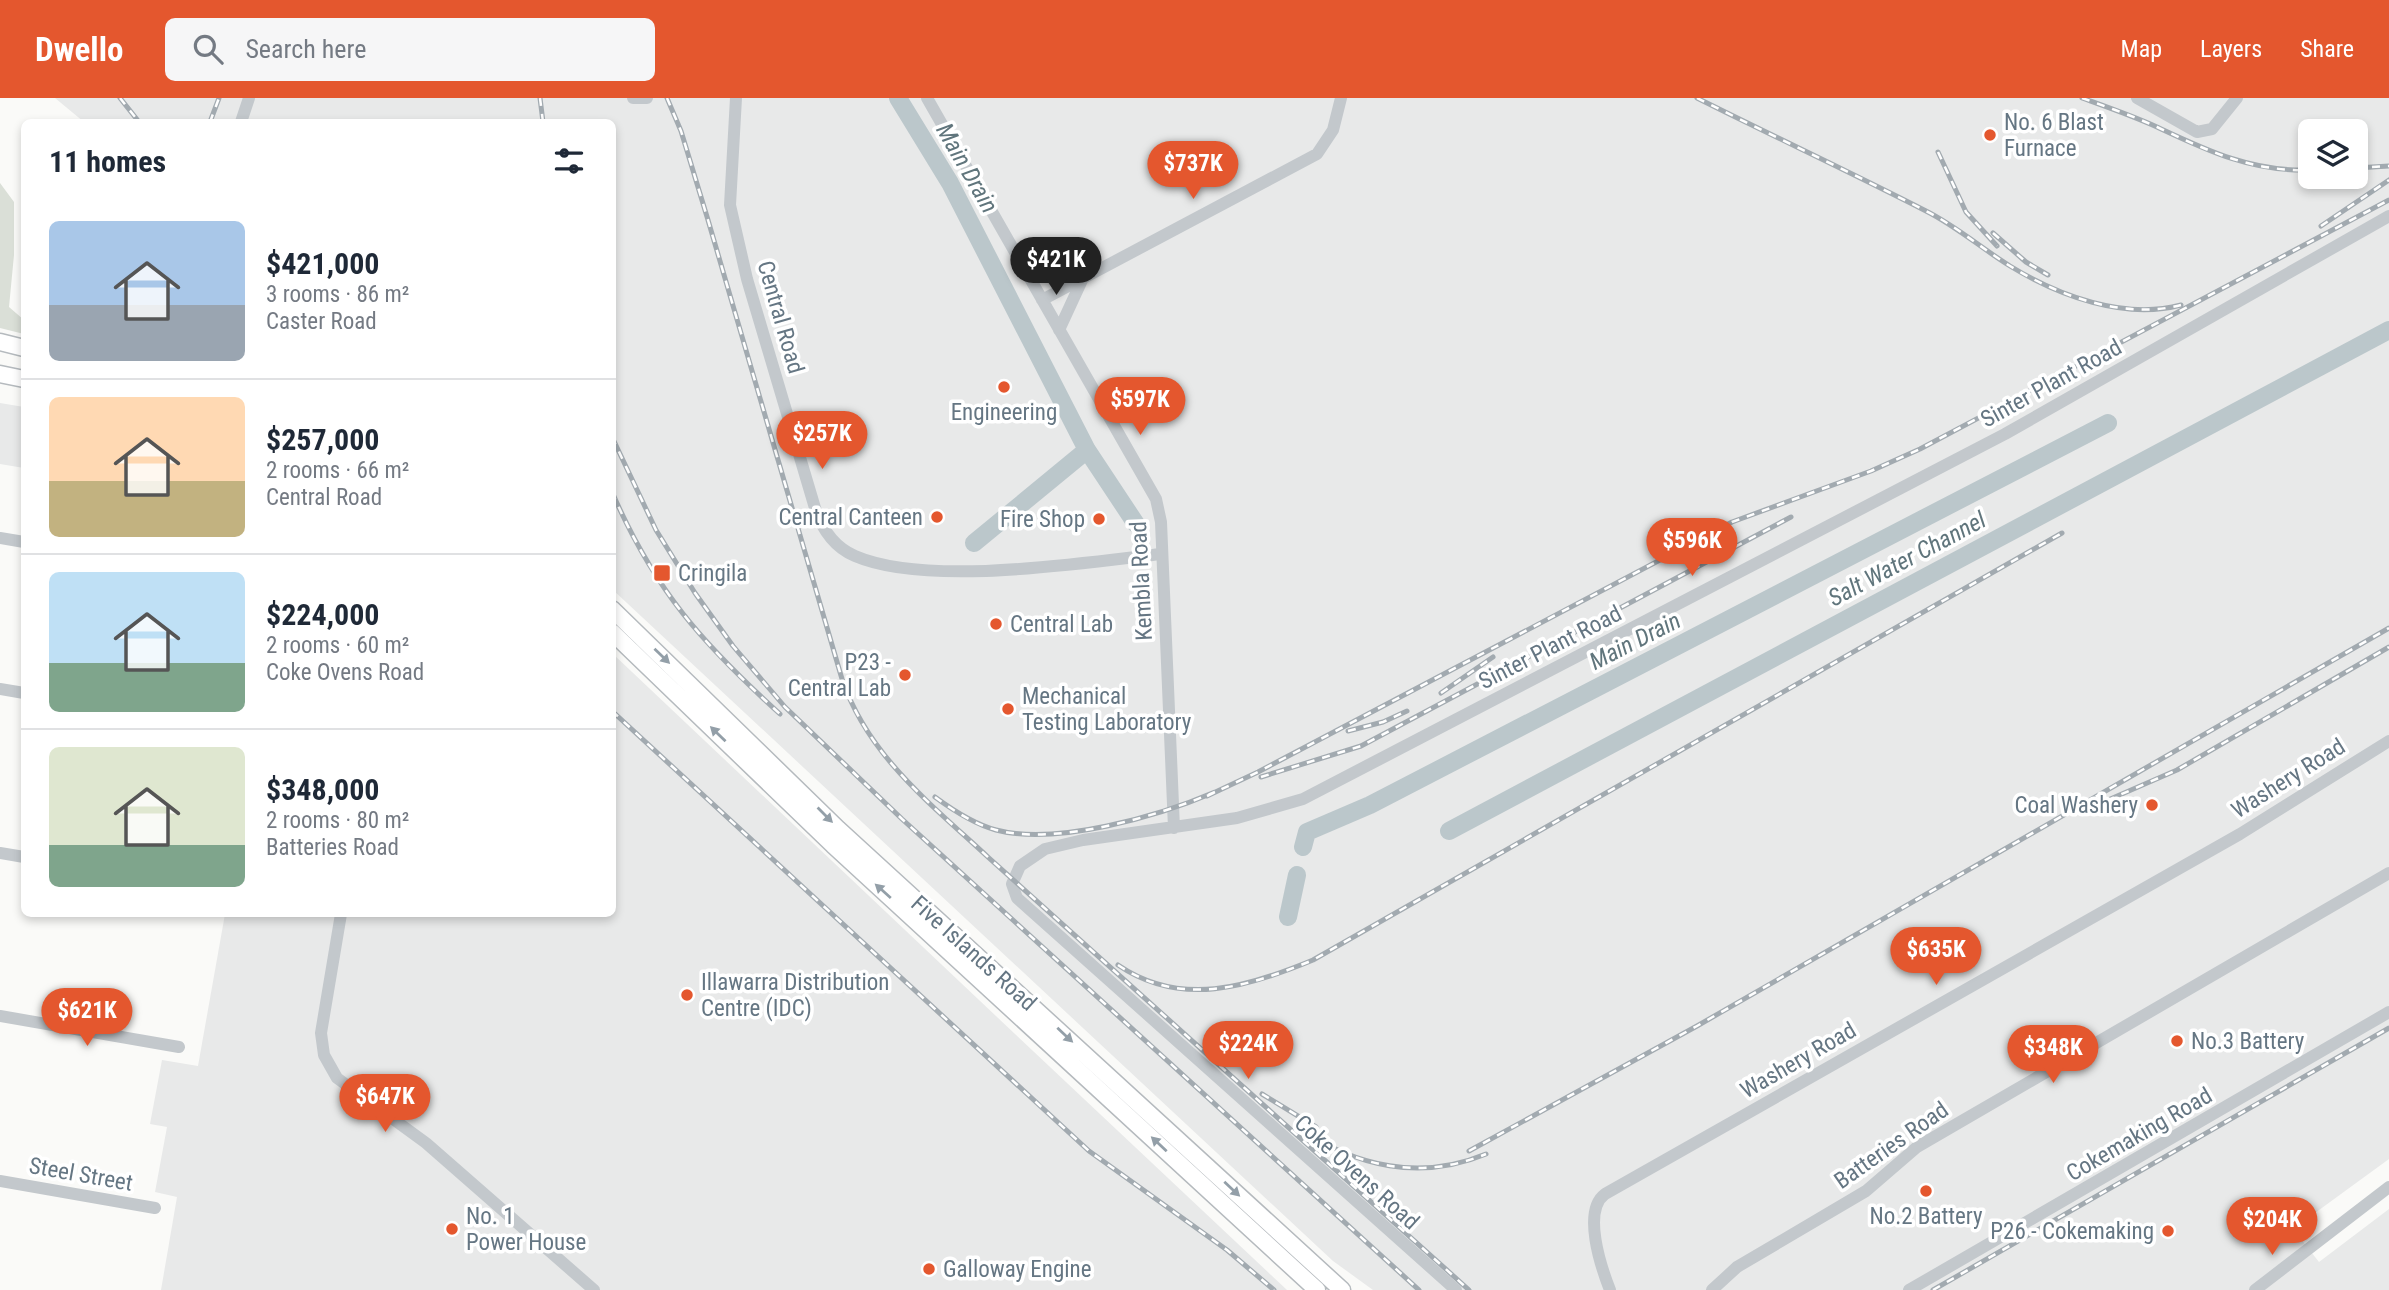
<!DOCTYPE html>
<meta charset="utf-8">
<style>
:root{--surface:#fff;--page:#f6f6f7;--text:#1f2937;--muted:#747a83;--line:#e0e1e3;--accent:#e4572e}
body{margin:0;font-family:"Roboto Condensed",sans-serif;background:var(--page);color:var(--text);height:100vh;display:flex;flex-direction:column;font-size:26px;white-space:nowrap}
*{box-sizing:border-box;margin:0}
p{font-size:23px;color:var(--muted)}
.icon{flex:none;width:38px;height:38px;fill:none;stroke:currentColor;stroke-width:2;stroke-linecap:round;stroke-linejoin:round}
.map{position:relative;flex:1;overflow:hidden}
.details{position:absolute;left:21px;top:21px;width:595px;height:798px;display:flex;flex-direction:column;background:var(--surface);border-radius:10px;box-shadow:0 4px 10px #0003}
.details>*{flex:none}
.fabs{position:absolute;left:2298px;top:21px;display:grid;gap:14px}
.fabs a{display:grid;place-items:center;width:70px;height:70px;border-radius:10px;background:var(--surface);box-shadow:0 4px 10px #0003;font-size:35px}
.price{position:absolute;translate:-50% -60px;padding:0 16px;border-radius:24px;background:var(--accent);color:#fff;font-size:23px;line-height:46px;filter:drop-shadow(0 2px 4px #0008)}
.price::after{content:'';position:absolute;left:50%;top:42px;width:21px;height:16px;margin-left:-10px;background:inherit;clip-path:polygon(0 0,100% 0,50% 100%)}
.price.selected{background:#222;color:#fff}
ul{padding:0;list-style:none}
li{display:flex;align-items:center;gap:21px;height:175px;padding:0 28px}
li+li{border-top:2px solid var(--line)}
li span{display:grid;place-items:center;flex:none;width:196px;height:140px;border-radius:10px;color:#555}
li>.icon{margin-inline-start:auto}
span .icon{width:84px;height:84px;fill:#fffc;stroke-width:1}
li b{font-size:30px}
h2{display:flex;justify-content:space-between;align-items:center;height:84px;padding:0 28px;font-size:30px}
header{display:flex;align-items:center;gap:42px;box-sizing:border-box;height:98px;padding:0 35px;background:var(--accent);color:#fff}
header strong{font-size:33px}
nav{display:flex;gap:38px;margin-inline-start:auto;font-size:24px}
.search{width:490px;height:63px;background:var(--page);display:flex;align-items:center;gap:18px;box-sizing:border-box;padding:0 24px;border-radius:10px;color:var(--muted);font-size:26px}
.map>svg:first-child{display:block}
</style>
<header>
<strong>Dwello</strong>
<div class="search"><svg class="icon" aria-label="search" viewBox="0 0 24 24"><circle cx="10" cy="10" r="6"/><path d="M15 15l6 6"/></svg>Search here</div>
<nav><a>Map</a><a>Layers</a><a>Share</a></nav>
</header>
<div class="map">
<svg width="2389" height="1192" viewBox="0 0 2389 1192">
<rect width="100%" height="100%" fill="#fafaf8"/>
<!-- built -->
<path fill="#e8e9e9" fill-rule="evenodd" d="M55 0H2389V1061L2293 1131 2319 1164 2389 1111V1192H1373L1333 1163 613 492 612 24H84ZM2310 33H2356V79H2310Z
M0 305 24 309V370L0 366Z
M613 556 1015 936 1287 1192H161L177 1099 155 1094 167 1029 150 1026 162 962 198 968 225 816H612Z"/>
<!-- green -->
<path fill="#dadfd7" d="M0 85 14 104V157L9 209 24 222V236L0 230Z"/>
<g fill="none" stroke-linecap="round" stroke-linejoin="round">
<!-- river -->
<path stroke="#bbc7cb" stroke-width="18" d="M898 0 950 85 1087 352 1136 426
M974 445 1087 352
M1449 733 2389 232
M1303 749 1307 734 1370 707 2108 325
M1288 819 1297 777"/>
<!-- major casing -->
<g stroke="#b5babe" stroke-width="19">
<path id="major" d="M0 244 24 250
M0 276 24 281
M612 511 838 731 1342 1192
M612 534 833 747 1317 1192"/>
</g>
<!-- minor -->
<path stroke="#c3c8cc" stroke-width="12" d="M633 0H647
M736 0 730 107 747 181 815 410C822 431 834 449 855 458 927 489 1082 465 1161 456
M927 0 1156 401 1161 424 1174 730
M2137 0 2197 34 2212 31 2237 0
M241 24 249 0
M1042 202 1317 56 1333 32 1341 0
M1059 232 1083 180
M0 440 24 444
M0 591 24 595
M0 755 24 759
M341 816 321 935 324 957 337 980 426 1045 594 1192
M0 918 179 949
M0 1083 155 1110
M1456 1192 1017 800 1012 786 1020 768 1045 751 1083 742 1237 720 1303 701 2005 336 2389 118
M1610 1192C1601 1169 1582 1113 1605 1096L2240 736 2389 643
M1712 1192 1737 1169 1866 1093 1917 1049 2389 775
M1909 1192 2389 914
M2255 1192 2389 1089"/>
<!-- major -->
<use href="#major" stroke="#fff" stroke-width="16"/>
<!-- rail casing -->
<g stroke="#a2aab0" stroke-width="5">
<path id="rail" d="M120 0 139 24
M540 0 543 24
M667 0 681 33 708 122 842 581C868 658 931 706 989 760L1469 1192
M1697 0C1773 38 1850 74 1926 113 1956 128 1981 150 2010 168 2059 198 2124 222 2181 207
M2082 0C2107 9 2133 18 2157 29 2208 53 2252 74 2310 72
M210 24 219 0
M1938 54 1966 114 1997 148
M2356 70 2389 68
M2321 128 2389 82
M1993 135 2026 164 2048 177
M612 339 656 432 695 495 733 548 785 609 902 721 1419 1192
M612 394C655 493 702 545 780 616
M1441 595 1493 559
M612 613 1089 1053 1227 1152 1274 1192
M1348 633 1383 624 1407 613
M1261 679 1361 648 1791 419
M1207 698 1258 674 1732 424 1871 373 1920 351 2389 102
M935 699C954 713 974 726 996 732 1056 748 1159 718 1215 694
M2092 709 2177 672 2389 549
M1118 867C1181 910 1248 889 1313 862L2062 435
M1262 996 1316 1029
M1299 1030C1356 1069 1421 1083 1486 1056
M1469 1053 1697 928 2389 530
M1933 1192 2389 930"/>
</g>
<!-- rail -->
<use href="#rail" stroke="#fff" stroke-width="2.5" stroke-dasharray="8" stroke-linecap="butt"/>
</g>
<!-- one-way arrows -->
<defs><path id="oneway-solid" d="M-6-.8H1V-3.2L6.5 0L1 3.2V.8H-6Z" transform="scale(1.75)"/></defs>
<g fill="#939fa8">
<use href="#oneway-solid" transform="translate(662 558) rotate(44)"/>
<use href="#oneway-solid" transform="translate(718 636) rotate(-136)"/>
<use href="#oneway-solid" transform="translate(825 717) rotate(45)"/>
<use href="#oneway-solid" transform="translate(883 793) rotate(-138)"/>
<use href="#oneway-solid" transform="translate(1065 937) rotate(43)"/>
<use href="#oneway-solid" transform="translate(1159 1046) rotate(-137)"/>
<use href="#oneway-solid" transform="translate(1232 1091) rotate(43)"/>
</g>
<!-- markers -->
<g fill="#e4572e" stroke="#fff" stroke-width="2.5">
<circle cx="1990" cy="37" r="7"/>
<circle cx="1004" cy="289" r="7"/>
<circle cx="937" cy="419" r="7"/>
<circle cx="1099" cy="421" r="7"/>
<rect x="653" y="466" width="18" height="18" rx="3.5"/>
<circle cx="996" cy="526" r="7"/>
<circle cx="905" cy="577" r="7"/>
<circle cx="1008" cy="611" r="7"/>
<circle cx="2152" cy="707" r="7"/>
<circle cx="687" cy="897" r="7"/>
<circle cx="2177" cy="943" r="7"/>
<circle cx="1926" cy="1093" r="7"/>
<circle cx="452" cy="1131" r="7"/>
<circle cx="2168" cy="1133" r="7"/>
<circle cx="929" cy="1171" r="7"/>
</g>
<g text-anchor="middle" stroke-width="7" stroke-linejoin="round" paint-order="stroke">
<!-- poi labels -->
<g font-size="23" fill="#657683" stroke="#fff" text-anchor="start">
<text x="2004" y="32">No. 6 Blast<tspan x="2004" dy="26">Furnace</tspan></text>
<text x="1004" y="322" text-anchor="middle">Engineering</text>
<text x="923" y="427" text-anchor="end">Central Canteen</text>
<text x="1085" y="429" text-anchor="end">Fire Shop</text>
<text x="678" y="483">Cringila</text>
<text x="1010" y="534">Central Lab</text>
<text x="891" y="572" text-anchor="end">P23 -<tspan x="891" dy="26">Central Lab</tspan></text>
<text x="1022" y="606">Mechanical<tspan x="1022" dy="26">Testing Laboratory</tspan></text>
<text x="2138" y="715" text-anchor="end">Coal Washery</text>
<text x="701" y="892">Illawarra Distribution<tspan x="701" dy="26">Centre (IDC)</tspan></text>
<text x="2191" y="951">No.3 Battery</text>
<text x="466" y="1126">No. 1<tspan x="466" dy="26">Power House</tspan></text>
<text x="1926" y="1126" text-anchor="middle">No.2 Battery</text>
<text x="2154" y="1141" text-anchor="end">P26 - Cokemaking</text>
<text x="943" y="1179">Galloway Engine</text>
</g>
<!-- street labels -->
<g font-size="23" fill="#657683" stroke="#fff">
<text transform="translate(781 219) rotate(74)" y="8">Central Road</text>
<text transform="translate(2051 285) rotate(-29)" y="8">Sinter Plant Road</text>
<text transform="translate(1141 483) rotate(-93)" y="8">Kembla Road</text>
<text transform="translate(1550 549) rotate(-27)" y="8">Sinter Plant Road</text>
<text transform="translate(2288 680) rotate(-32)" y="8">Washery Road</text>
<text transform="translate(974 855) rotate(42)" y="8">Five Islands Road</text>
<text transform="translate(1798 962) rotate(-30)" y="8">Washery Road</text>
<text transform="translate(2139 1036) rotate(-30)" y="8">Cokemaking Road</text>
<text transform="translate(1891 1047) rotate(-35)" y="8">Batteries Road</text>
<text transform="translate(1357 1074) rotate(42)" y="8">Coke Ovens Road</text>
<text transform="translate(81 1076) rotate(10)" y="8">Steel Street</text>
</g>
<!-- water labels -->
<g font-size="24" font-style="italic" fill="#60757c" stroke="#fff">
<text transform="translate(967 70) rotate(60)" y="8">Main Drain</text>
<text transform="translate(1907 461) rotate(-28)" y="8">Salt Water Channel</text>
<text transform="translate(1635 543) rotate(-27)" y="8">Main Drain</text>
</g>
</g>
</svg>
<div class="fabs">
<a><svg class="icon" aria-label="layers" viewBox="0 0 24 24"><path d="M12 4l9 5-9 5-9-5zM3 14l9 5 9-5"/></svg></a>
</div>
<b class="price" style="left:1193px;top:103px">$737K</b>
<b class="price selected" style="left:1056px;top:199px">$421K</b>
<b class="price" style="left:1140px;top:339px">$597K</b>
<b class="price" style="left:822px;top:373px">$257K</b>
<b class="price" style="left:1692px;top:480px">$596K</b>
<b class="price" style="left:1936px;top:889px">$635K</b>
<b class="price" style="left:87px;top:950px">$621K</b>
<b class="price" style="left:1248px;top:983px">$224K</b>
<b class="price" style="left:2053px;top:987px">$348K</b>
<b class="price" style="left:385px;top:1036px">$647K</b>
<b class="price" style="left:2272px;top:1159px">$204K</b>
<section class="details">
<h2>11 homes<svg class="icon" aria-label="filters" viewBox="0 0 24 24"><path d="M4 7h16M4 17h16"/><circle cx="9" cy="7" r="2"/><circle cx="15" cy="17" r="2"/></svg></h2>
<ul>
<li><span style="background:linear-gradient(#a9c7e8 60%,#9aa5b1 0)"><svg class="icon" aria-label="home" viewBox="0 0 24 24"><path d="M3 11l9-7 9 7M6 9v11h12V9"/></svg></span><div><b>$421,000</b><p>3 rooms · 86 m²</p><p>Caster Road</p></div></li>
<li><span style="background:linear-gradient(#ffd9b3 60%,#c2b280 0)"><svg class="icon" aria-label="home" viewBox="0 0 24 24"><path d="M3 11l9-7 9 7M6 9v11h12V9"/></svg></span><div><b>$257,000</b><p>2 rooms · 66 m²</p><p>Central Road</p></div></li>
<li><span style="background:linear-gradient(#bfe0f5 65%,#7fa58c 0)"><svg class="icon" aria-label="home" viewBox="0 0 24 24"><path d="M3 11l9-7 9 7M6 9v11h12V9"/></svg></span><div><b>$224,000</b><p>2 rooms · 60 m²</p><p>Coke Ovens Road</p></div></li>
<li><span style="background:linear-gradient(#dfe7d0 70%,#7fa58c 0)"><svg class="icon" aria-label="home" viewBox="0 0 24 24"><path d="M3 11l9-7 9 7M6 9v11h12V9"/></svg></span><div><b>$348,000</b><p>2 rooms · 80 m²</p><p>Batteries Road</p></div></li>
</ul>
</section>
</div>
